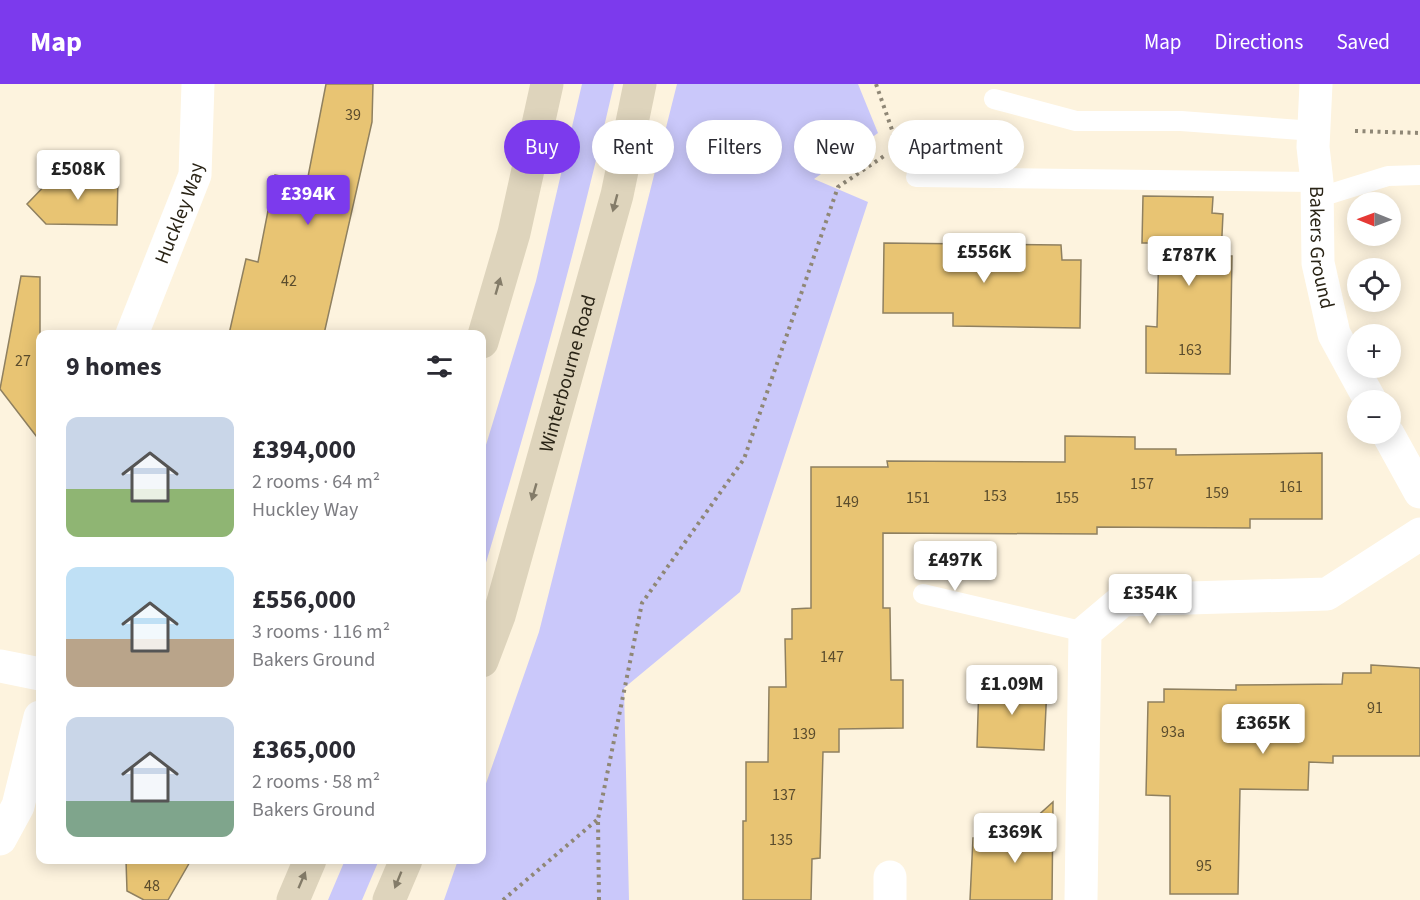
<!DOCTYPE html>
<meta charset="utf-8">
<style>
:root{--surface:#fff;--page:#f7f7f7;--text:#2b2b33;--muted:#7c7c81;--accent:#7c3aed}
body{margin:0;font-family:"Source Sans 3",sans-serif;background:var(--page);color:var(--text);height:100vh;display:flex;flex-direction:column;font-size:22px;white-space:nowrap}
*{box-sizing:border-box;margin:0}
p{font-size:20px;color:var(--muted)}
.icon{flex:none;width:33px;height:33px;fill:none;stroke:currentColor;stroke-width:2;stroke-linecap:round;stroke-linejoin:round}
.map{position:relative;flex:1;overflow:hidden}
.sheet{position:absolute;left:36px;top:246px;width:450px;height:534px;display:flex;flex-direction:column;background:var(--surface);border-radius:12px;box-shadow:0 3px 15px #0003}
.sheet>*{flex:none}
.top-card{position:absolute;left:504px;top:36px;width:570px;height:54px;display:flex;gap:12px}
.needle{width:39px;rotate:271deg}
.fabs{position:absolute;left:1347px;top:108px;display:grid;gap:12px}
.fabs a{display:grid;place-items:center;width:54px;height:54px;border-radius:50%;background:var(--surface);box-shadow:0 3px 15px #0003;font-size:30px}
.price{position:absolute;translate:-50% -51px;padding:0 14px;border-radius:6px;background:#fff;color:#222;font-size:20px;line-height:39px;filter:drop-shadow(0 2px 3px #0008)}
.price::after{content:'';position:absolute;left:50%;top:36px;width:18px;height:14px;margin-left:-9px;background:inherit;clip-path:polygon(0 0,100% 0,50% 100%)}
.price.on{background:var(--accent);color:#fff}
ul{padding:0;list-style:none}
li{display:flex;align-items:center;gap:18px;height:150px;padding:0 30px}
li span{display:grid;place-items:center;flex:none;width:168px;height:120px;border-radius:12px;color:#555}
li>.icon{margin-inline-start:auto}
span .icon{width:72px;height:72px;fill:#fffc;stroke-width:1}
li b{font-size:26px}
h2{display:flex;justify-content:space-between;align-items:center;height:72px;padding:0 30px;font-size:26px}
.pill{padding:0 21px;border-radius:27px;background:var(--surface);box-shadow:0 3px 15px #0003;font-size:21px;line-height:54px}
.pill.on{background:var(--accent);color:#fff}
header{display:flex;align-items:center;gap:36px;box-sizing:border-box;height:84px;padding:0 30px;background:var(--accent);color:#fff}
header strong{font-size:28px}
nav{display:flex;gap:33px;margin-inline-start:auto;font-size:21px}
.map>svg:first-child{display:block}
</style>
<header>
<strong>Map</strong>
<nav><a>Map</a><a>Directions</a><a>Saved</a></nav>
</header>
<div class="map">
<svg width="1420" height="816" viewBox="0 0 1420 816">
<rect width="100%" height="100%" fill="#fdf3de"/>
<!-- green -->
<path fill="#cac8fa" d="M582 0H614C576 166 531 329 482 492V374L536 197Z
M677 0H858L878 49 814 95 868 118 740 508 624 604 629 816H444L458 776H482V711L539 548Z
M345 776H379L362 816H328Z"/>
<!-- building -->
<path fill="#e8c473" stroke="#8f8060" stroke-width="1.5" d="M326 0H373L372 38 324 250H229L246 175 258 178 275 91 307 98Z
M55 91 118 92 117 141 46 140 27 120Z
M1143 112 1213 113 1212 129 1223 130 1221 172H1232L1230 290 1146 289V242L1157 243 1159 159H1142Z
M884 159 1061 161 1062 176H1081L1080 244 953 242V229H883Z
M21 192 40 193V357L0 305Z
M1065 352 1135 353V365H1176V371L1322 369V435H1250V444L1097 443V450L883 449V524H890L891 596H903V644L839 645V668H823L820 774 812 775 811 816H743V737H746V678H768L769 603H786L785 555H792V525L811 524V383H888L887 377 1065 378Z
M1371 581 1420 584V672H1333V679L1309 678 1308 706 1240 705 1238 810H1170V712L1146 711 1148 618H1164V605L1236 606V601L1342 600 1343 589H1371Z
M979 598 1047 602 1044 666 977 663Z
M1053 718 1052 816H970L973 754 1014 753Z
M126 776H191L168 816H144L127 807Z"/>
<g fill="none" stroke-linecap="round" stroke-linejoin="round">
<!-- path -->
<path stroke="#8f8776" stroke-width="4" stroke-dasharray="3 4.5" stroke-linecap="butt" d="M876 0 898 63
M1355 47 1420 49
M503 816 598 735
M599 816 598 735 642 519 744 375 838 103 887 70"/>
<!-- service -->
<path stroke="#fff" stroke-width="20" d="M994 15 1076 37H1181L1314 47
M916 93 1317 98
M1317 114 1388 92 1420 91
M923 510 1085 548"/>
<!-- minor -->
<g stroke="#fff" stroke-width="33">
<path id="s1" d="M1316 0 1313 63 1317 98 1318 179 1334 250 1370 316"/>
<path id="s2" d="M132 250 195 91 198 0"/>
<path d="M1388 350 1420 408"/>
<path d="M0 582 40 590"/>
<path d="M0 755 18 722 40 633"/>
<path d="M890 793V816"/>
<path d="M1081 816 1085 548 1123 516 1327 510 1420 450"/>
</g>
<!-- secondary -->
<g stroke="#ded4bc" stroke-width="33">
<path d="M482 258 514 149 547 0"/>
<path id="s3" d="M482 577 499 532 617 111 640 0"/>
<path d="M293 816 310 776"/>
<path d="M389 816 406 776"/>
</g>
</g>
<!-- one-way arrows -->
<defs><path id="oneway-solid" d="M-6-.8H1V-3.2L6.5 0L1 3.2V.8H-6Z" transform="scale(1.5)"/></defs>
<g fill="#847c69">
<use href="#oneway-solid" transform="translate(615 119) rotate(105)"/>
<use href="#oneway-solid" transform="translate(498 202) rotate(-74)"/>
<use href="#oneway-solid" transform="translate(534 408) rotate(106)"/>
<use href="#oneway-solid" transform="translate(302 796) rotate(-67)"/>
<use href="#oneway-solid" transform="translate(398 796) rotate(112)"/>
</g>
<g text-anchor="middle" stroke-width="4.5" stroke-linejoin="round" paint-order="stroke">
<!-- number labels -->
<g font-size="16" fill="#5a4c2d">
<text x="353" y="36">39</text>
<text x="289" y="202">42</text>
<text x="1190" y="271">163</text>
<text x="23" y="282">27</text>
<text x="1142" y="405">157</text>
<text x="1291" y="408">161</text>
<text x="1217" y="414">159</text>
<text x="995" y="417">153</text>
<text x="918" y="419">151</text>
<text x="1067" y="419">155</text>
<text x="847" y="423">149</text>
<text x="832" y="578">147</text>
<text x="1375" y="629">91</text>
<text x="1173" y="653">93a</text>
<text x="804" y="655">139</text>
<text x="784" y="716">137</text>
<text x="781" y="761">135</text>
<text x="1204" y="787">95</text>
<text x="152" y="807">48</text>
</g>
<!-- street labels -->
<g font-size="20" fill="#2a2416" stroke="#fff">
<text dy="7" stroke="none"><textPath href="#s2" startOffset="130">Huckley Way</textPath></text>
<text dy="7" stroke="none"><textPath href="#s1" startOffset="164">Bakers Ground</textPath></text>
<text dy="7" stroke="none"><textPath href="#s3" startOffset="300">Winterbourne Road</textPath></text>
</g>
</g>
</svg>
<div class="fabs">
<a><svg class="needle" viewBox="-14 -14 28 28"><path d="M0-13l5 13h-10z" fill="#e53935"/><path d="M0 13l5-13h-10z" fill="#7c7c81"/></svg></a>
<a><svg class="icon" aria-label="locate" viewBox="0 0 24 24"><circle cx="12" cy="12" r="6"/><path d="M12 2v4M12 18v4M2 12h4M18 12h4"/></svg></a>
<a>+</a>
<a>−</a>
</div>
<b class="price" style="left:78px;top:117px">£508K</b>
<b class="price on" style="left:308px;top:142px">£394K</b>
<b class="price" style="left:984px;top:200px">£556K</b>
<b class="price" style="left:1189px;top:203px">£787K</b>
<b class="price" style="left:955px;top:508px">£497K</b>
<b class="price" style="left:1150px;top:541px">£354K</b>
<b class="price" style="left:1012px;top:632px">£1.09M</b>
<b class="price" style="left:1263px;top:671px">£365K</b>
<b class="price" style="left:1015px;top:780px">£369K</b>
<div class="top-card">
<a class="pill on">Buy</a>
<a class="pill">Rent</a>
<a class="pill">Filters</a>
<a class="pill">New</a>
<a class="pill">Apartment</a>
</div>
<section class="sheet">
<h2>9 homes<svg class="icon" aria-label="filters" viewBox="0 0 24 24"><path d="M4 7h16M4 17h16"/><circle cx="9" cy="7" r="2"/><circle cx="15" cy="17" r="2"/></svg></h2>
<ul>
<li><span style="background:linear-gradient(#c9d6e8 60%,#8fb573 0)"><svg class="icon" aria-label="home" viewBox="0 0 24 24"><path d="M3 11l9-7 9 7M6 9v11h12V9"/></svg></span><div><b>£394,000</b><p>2 rooms · 64 m²</p><p>Huckley Way</p></div></li>
<li><span style="background:linear-gradient(#bfe0f5 60%,#b9a48a 0)"><svg class="icon" aria-label="home" viewBox="0 0 24 24"><path d="M3 11l9-7 9 7M6 9v11h12V9"/></svg></span><div><b>£556,000</b><p>3 rooms · 116 m²</p><p>Bakers Ground</p></div></li>
<li><span style="background:linear-gradient(#c9d6e8 70%,#7fa58c 0)"><svg class="icon" aria-label="home" viewBox="0 0 24 24"><path d="M3 11l9-7 9 7M6 9v11h12V9"/></svg></span><div><b>£365,000</b><p>2 rooms · 58 m²</p><p>Bakers Ground</p></div></li>
</ul>
</section>
</div>
